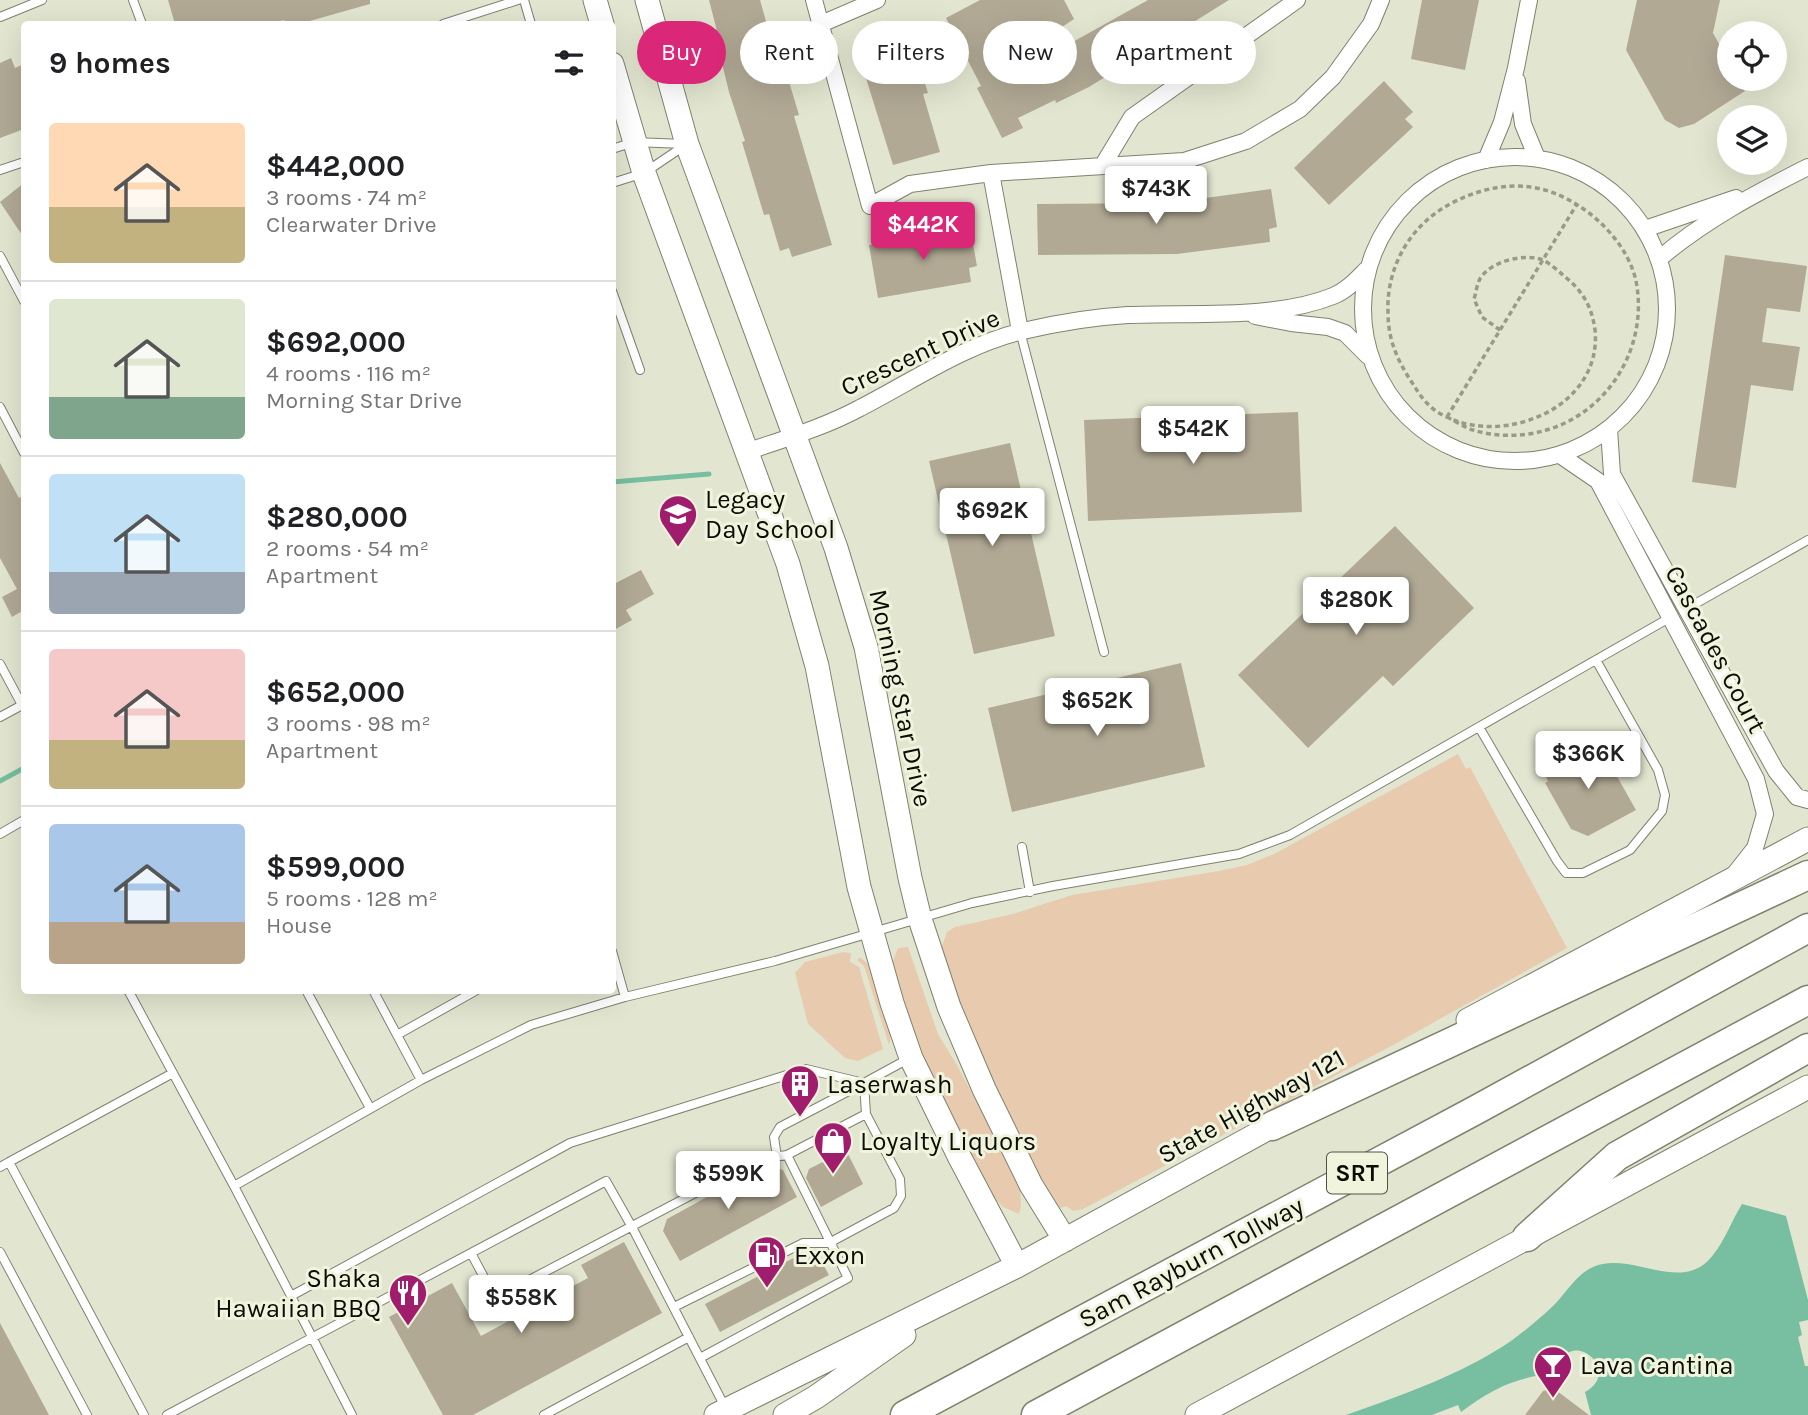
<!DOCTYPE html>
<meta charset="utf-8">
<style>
:root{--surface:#fff;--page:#f6f6f6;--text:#202124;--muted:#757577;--line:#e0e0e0;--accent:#db2777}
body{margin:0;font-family:Karla,sans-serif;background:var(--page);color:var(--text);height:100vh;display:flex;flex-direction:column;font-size:26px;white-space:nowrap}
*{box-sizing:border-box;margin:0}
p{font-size:23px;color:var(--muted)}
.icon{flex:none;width:38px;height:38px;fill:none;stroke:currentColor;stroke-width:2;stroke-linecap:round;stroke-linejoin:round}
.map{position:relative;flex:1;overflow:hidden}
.details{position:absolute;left:21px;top:21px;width:595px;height:973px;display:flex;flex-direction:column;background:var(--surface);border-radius:7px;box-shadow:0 7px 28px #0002}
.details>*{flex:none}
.hud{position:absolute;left:637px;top:21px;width:665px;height:63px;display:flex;gap:14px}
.fabs{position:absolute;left:1717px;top:21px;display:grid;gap:14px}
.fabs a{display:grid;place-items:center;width:70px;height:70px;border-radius:50%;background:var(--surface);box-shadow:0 7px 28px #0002;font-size:35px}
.price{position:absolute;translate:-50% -60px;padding:0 16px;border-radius:7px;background:#fff;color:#222;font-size:23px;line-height:46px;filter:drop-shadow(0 2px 4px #0008)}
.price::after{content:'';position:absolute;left:50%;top:42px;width:21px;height:16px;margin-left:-10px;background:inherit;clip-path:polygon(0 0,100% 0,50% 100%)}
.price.on{background:var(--accent);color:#fff}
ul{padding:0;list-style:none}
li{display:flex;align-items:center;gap:21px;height:175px;padding:0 28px}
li+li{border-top:2px solid var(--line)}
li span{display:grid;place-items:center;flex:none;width:196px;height:140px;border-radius:7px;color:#555}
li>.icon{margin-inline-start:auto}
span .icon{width:84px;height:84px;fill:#fffc;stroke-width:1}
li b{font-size:30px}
h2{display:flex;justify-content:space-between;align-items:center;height:84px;padding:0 28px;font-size:30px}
.chip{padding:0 24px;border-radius:32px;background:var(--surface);box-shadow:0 7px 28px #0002;font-size:24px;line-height:63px}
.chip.on{background:var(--accent);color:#fff}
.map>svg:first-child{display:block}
</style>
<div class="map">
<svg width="1808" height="1415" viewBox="0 0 1808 1415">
<rect width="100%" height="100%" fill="#e2e6d0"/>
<!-- green -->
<path fill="#e8caae" d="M1458 754 1466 769 1470 767 1567 948 1395 1044 1083 1209 1073 1211 1066 1206 1061 1208 1053 1201 997 1096 958 1005 941 949 947 932 955 927 1013 914 1072 895 1219 871 1247 865 1276 853Z
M908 947 938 1034 958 1067 1020 1185 1021 1206 1019 1214 1003 1207 991 1194 962 1143 919 1046 893 977 892 964 898 948Z
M843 952 851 953 850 962 859 967 883 1049 858 1061 845 1058 808 1024 795 973 805 962Z
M860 957 868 964C875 984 896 1026 889 1045L864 966 857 960Z"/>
<!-- water -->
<path fill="#78bea0" d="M1742 1204 1786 1216 1808 1300V1320L1799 1322 1802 1335 1798 1337 1805 1366H1808V1415H1591L1585 1392C1626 1369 1564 1323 1558 1373 1516 1377 1495 1387 1461 1412L1458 1405 1432 1415H1346C1402 1395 1461 1375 1511 1341 1525 1331 1539 1319 1552 1307 1566 1294 1575 1275 1593 1267 1632 1250 1682 1296 1713 1255 1725 1240 1732 1220 1742 1204Z"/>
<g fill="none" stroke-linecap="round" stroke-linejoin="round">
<!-- stream -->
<path stroke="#78bea0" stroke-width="5" d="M612 482 709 474
M0 781 24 768"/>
</g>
<!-- building -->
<path fill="#b1a994" d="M168 0H370V4L299 24H285L284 20 268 24H175Z
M709 0H760L773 46 778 45 799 115 794 116 832 245 792 257 789 248 780 251 769 214 764 215 742 142 745 141 729 92 721 59 724 58Z
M980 0H1064L1074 19 1053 33 1062 48 1148 0H1229L1089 87 1056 103 1055 100 1018 118 1023 128 1002 138 977 88 981 86 946 18Z
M1422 0H1479L1465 70 1411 59Z
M1637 0H1720L1713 33 1729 62V79H1738L1745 91 1694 124 1679 128 1665 120 1626 50Z
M895 35 898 45 908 42 916 69 920 68 928 93 923 94 940 152 893 165 856 46Z
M11 58 15 68 24 64V129L0 138V63Z
M1384 81 1413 112 1405 119 1413 127 1329 205 1294 168Z
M24 183V238L0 202Z
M1271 189 1277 227 1269 229 1270 242 1177 254 1038 255 1037 204 1169 203Z
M970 227 977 266 969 268 971 282 878 298 869 245Z
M1725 255 1807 266 1800 312 1767 308 1762 342 1800 347 1793 391 1751 385 1736 488 1692 482Z
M1298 412 1302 512 1088 521 1084 420Z
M1010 443 1055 636 974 654 929 461Z
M0 463 19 498 24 495V610L12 617 2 597 17 589 0 558Z
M1395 526 1474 608 1393 686 1383 676 1308 748 1238 675Z
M641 570 654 594 626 610 632 620 612 631V585Z
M1181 663 1205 767 1012 812 988 708Z
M1597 741 1636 810 1588 836 1571 829 1545 783 1548 781 1543 771Z
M846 1150 863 1184 821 1207 806 1178 809 1169Z
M765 1165 783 1170 797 1197 680 1261 663 1231 667 1219Z
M624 1242 662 1313 473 1415H443L389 1317 452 1283 481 1336 588 1278 581 1265Z
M809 1250H815L829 1275 720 1332 705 1304Z
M0 1323 49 1415H0Z
M1553 1388 1589 1415H1525L1543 1391Z"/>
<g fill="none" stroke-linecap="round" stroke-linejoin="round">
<!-- lane casing -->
<g stroke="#7f826e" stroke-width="10">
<path id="lane" d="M133 0 142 24
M524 0 531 24
M0 17 42 0
M443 24 518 0
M612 149 634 142 684 144
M0 170 24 162
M612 183 644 173 684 146
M0 256 24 301
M612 291 640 370
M1020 331 1104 652
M0 407 24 453
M1686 609 1808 540
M0 664 22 705
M0 717 24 704
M1479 727 1557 861 1566 873H1583L1630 850 1662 811 1665 795 1658 770 1596 660
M0 834 24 820
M1022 847 1030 892
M612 951 625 997
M128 990 234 1186 421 1080 531 1025 625 997 775 961 972 903 1053 886 1239 854 1290 835 1671 617
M306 990 370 1108
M373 990 421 1080
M397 1035 477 990
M777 1157 774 1137 780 1127 864 1083
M9 1162 173 1073
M0 1167 9 1162 144 1415
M234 1186 291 1296 570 1143 806 1069 864 1083
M0 1252 87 1415
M471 1253 495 1298 760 1159 787 1155 866 1114
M291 1296 352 1415
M674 1307 803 1243H829L894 1208 901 1196 900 1179 866 1114 864 1083 908 1059
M700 1358 848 1278 787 1155
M167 1415 606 1181 632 1227 725 1407
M544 1415 689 1337"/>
</g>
<!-- street casing -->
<g stroke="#7f826e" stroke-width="18">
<path id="street" d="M814 0 870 206 910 184 991 173 1184 161 1246 141 1300 109 1333 77 1371 24 1381 0
M821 24 877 0
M1517 81 1523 124 1537 158
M1363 309a152 152 0 1 1 304 0a152 152 0 1 1-304 0Z
M1486 160 1502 122 1516 68 1529 0
M1103 165 1132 117 1297 0
M991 173 1020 331
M1645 229 1736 198
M1659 259C1703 221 1756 193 1808 167
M1255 316 1291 323 1328 327 1345 333 1368 356
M1609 429 1612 474 1776 771 1797 797 1808 800
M746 452C784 439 825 427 860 408 913 381 964 345 1023 331 1057 323 1093 317 1128 315 1191 312 1273 320 1333 296 1346 291 1356 280 1366 270
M1560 455 1598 481 1756 779 1765 814 1755 848 1733 876"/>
</g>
<!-- secondary casing -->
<g stroke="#7f826e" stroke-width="25">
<path id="secondary" d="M595 0 602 24
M647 0 687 144 836 548 866 647 910 878 920 919 949 1007 984 1089 1031 1185 1065 1240
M612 64 644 173 788 564 817 666 859 887 892 1003 911 1058 960 1158 1017 1266
M1468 1020 1808 839
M716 1415 1017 1266 1287 1118
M785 1415 816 1397 904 1335
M1197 1415 1808 1087"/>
</g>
<!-- highway casing -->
<g stroke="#7f826e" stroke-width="31">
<path id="highway" d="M1272 1126 1808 875
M1527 1237 1617 1156 1808 1048
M905 1415 1474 1111 1808 928
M1036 1415 1808 1000"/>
</g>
<!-- path -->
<path stroke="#989b8a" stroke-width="3.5" stroke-dasharray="5 3.5" stroke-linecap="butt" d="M1447 417C1455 421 1464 427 1473 430 1495 437 1522 437 1543 431 1608 414 1649 347 1636 281 1628 245 1596 213 1565 198 1528 179 1489 184 1452 203 1411 224 1386 266 1388 313 1388 340 1398 362 1413 384 1419 394 1426 404 1436 411 1496 451 1603 410 1595 330 1592 307 1583 291 1564 276 1557 270 1549 262 1540 259 1522 254 1493 261 1481 277 1477 283 1476 293 1474 299L1482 317 1500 330
M1447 417 1577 204"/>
<!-- lane -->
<use href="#lane" stroke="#fff" stroke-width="8"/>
<!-- street -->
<use href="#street" stroke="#fff" stroke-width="16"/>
<!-- secondary -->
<use href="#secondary" stroke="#fff" stroke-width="23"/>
<!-- highway -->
<use href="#highway" stroke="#fff" stroke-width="28"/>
</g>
<!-- icons -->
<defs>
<g id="school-pin" transform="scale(2.0125)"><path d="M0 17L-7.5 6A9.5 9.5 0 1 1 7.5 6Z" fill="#a01d6d" stroke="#f0f4dd"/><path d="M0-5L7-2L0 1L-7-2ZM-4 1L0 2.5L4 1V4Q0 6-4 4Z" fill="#fff"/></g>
<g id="building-pin" transform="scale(2.0125)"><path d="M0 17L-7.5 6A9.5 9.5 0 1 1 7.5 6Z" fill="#a01d6d" stroke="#f0f4dd"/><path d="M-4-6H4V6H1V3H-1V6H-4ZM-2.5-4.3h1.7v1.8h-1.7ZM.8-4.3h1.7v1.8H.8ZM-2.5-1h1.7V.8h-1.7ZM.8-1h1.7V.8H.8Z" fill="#fff"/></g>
<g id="shop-pin" transform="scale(2.0125)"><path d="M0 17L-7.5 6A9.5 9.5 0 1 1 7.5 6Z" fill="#a01d6d" stroke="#f0f4dd"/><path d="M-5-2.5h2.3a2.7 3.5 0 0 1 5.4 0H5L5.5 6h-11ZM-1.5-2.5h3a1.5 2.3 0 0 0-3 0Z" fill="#fff"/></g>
<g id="fuel-pin" transform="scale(2.0125)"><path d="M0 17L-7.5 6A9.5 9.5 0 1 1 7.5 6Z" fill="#a01d6d" stroke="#f0f4dd"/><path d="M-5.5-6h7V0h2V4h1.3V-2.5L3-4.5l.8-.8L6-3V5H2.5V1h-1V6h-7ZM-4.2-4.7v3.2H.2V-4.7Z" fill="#fff"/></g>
<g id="restaurant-pin" transform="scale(2.0125)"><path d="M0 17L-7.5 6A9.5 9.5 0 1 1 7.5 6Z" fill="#a01d6d" stroke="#f0f4dd"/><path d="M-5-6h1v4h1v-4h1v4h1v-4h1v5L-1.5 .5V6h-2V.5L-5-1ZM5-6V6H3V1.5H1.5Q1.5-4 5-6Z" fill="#fff"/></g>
<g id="bar-pin" transform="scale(2.0125)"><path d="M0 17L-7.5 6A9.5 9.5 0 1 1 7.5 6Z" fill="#a01d6d" stroke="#f0f4dd"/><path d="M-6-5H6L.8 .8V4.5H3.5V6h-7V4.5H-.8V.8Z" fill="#fff"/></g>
</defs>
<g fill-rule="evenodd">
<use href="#school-pin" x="678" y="514"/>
<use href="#building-pin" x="800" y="1084"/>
<use href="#shop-pin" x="833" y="1141"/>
<use href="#fuel-pin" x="767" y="1255"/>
<use href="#restaurant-pin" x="408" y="1293"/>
<use href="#bar-pin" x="1553" y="1365"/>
</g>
<g text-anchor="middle" stroke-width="6" stroke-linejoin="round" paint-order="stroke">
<!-- shield labels -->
<rect fill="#f0f4dd" stroke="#505246" stroke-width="2" x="1327" y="1152.5" width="60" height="41" rx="5"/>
<g font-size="24" font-weight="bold" fill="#0b0c05">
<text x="1357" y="1181">SRT</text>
</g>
<!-- street labels -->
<g font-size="26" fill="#0b0c05" stroke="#f0f4dd">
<text transform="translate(920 352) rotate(-25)" y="9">Crescent Drive</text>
<text transform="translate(1716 649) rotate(62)" y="9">Cascades Court</text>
<text transform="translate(901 698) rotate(78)" y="9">Morning Star Drive</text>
<text transform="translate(1251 1106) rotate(-29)" y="9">State Highway 121</text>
<text transform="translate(1191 1262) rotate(-28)" y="9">Sam Rayburn Tollway</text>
</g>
<!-- poi labels -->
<g font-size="26" fill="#0b0c05" stroke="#f0f4dd" text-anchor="start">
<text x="705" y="508">Legacy<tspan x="705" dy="30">Day School</tspan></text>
<text x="827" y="1093">Laserwash</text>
<text x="860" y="1150">Loyalty Liquors</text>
<text x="794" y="1264">Exxon</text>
<text x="381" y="1287" text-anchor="end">Shaka<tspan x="381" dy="30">Hawaiian BBQ</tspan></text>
<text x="1580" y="1374">Lava Cantina</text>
</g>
</g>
</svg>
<div class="fabs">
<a><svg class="icon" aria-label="locate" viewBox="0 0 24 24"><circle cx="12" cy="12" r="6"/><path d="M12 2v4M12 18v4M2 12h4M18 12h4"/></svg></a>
<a><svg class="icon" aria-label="layers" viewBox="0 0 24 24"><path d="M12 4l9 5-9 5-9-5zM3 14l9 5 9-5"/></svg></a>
</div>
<b class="price" style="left:1156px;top:226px">$743K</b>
<b class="price on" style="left:923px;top:262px">$442K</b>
<b class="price" style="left:1193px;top:466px">$542K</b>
<b class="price" style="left:992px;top:548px">$692K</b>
<b class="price" style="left:1356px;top:637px">$280K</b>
<b class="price" style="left:1097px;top:738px">$652K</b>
<b class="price" style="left:1588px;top:791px">$366K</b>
<b class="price" style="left:728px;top:1211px">$599K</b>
<b class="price" style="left:521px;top:1335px">$558K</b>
<div class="hud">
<a class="chip on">Buy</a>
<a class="chip">Rent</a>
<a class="chip">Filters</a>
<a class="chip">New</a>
<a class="chip">Apartment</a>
</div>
<section class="details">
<h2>9 homes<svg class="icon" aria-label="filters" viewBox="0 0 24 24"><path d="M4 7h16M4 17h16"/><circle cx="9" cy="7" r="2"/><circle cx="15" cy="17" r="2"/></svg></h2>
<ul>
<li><span style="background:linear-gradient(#ffd9b3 60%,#c2b280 0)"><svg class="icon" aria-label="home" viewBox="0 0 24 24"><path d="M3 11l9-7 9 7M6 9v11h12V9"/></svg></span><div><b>$442,000</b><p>3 rooms · 74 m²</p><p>Clearwater Drive</p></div></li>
<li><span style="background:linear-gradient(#dfe7d0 70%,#7fa58c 0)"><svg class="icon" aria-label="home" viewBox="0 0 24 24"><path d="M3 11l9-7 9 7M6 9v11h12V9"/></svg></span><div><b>$692,000</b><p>4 rooms · 116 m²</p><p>Morning Star Drive</p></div></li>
<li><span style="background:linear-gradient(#bfe0f5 70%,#9aa5b1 0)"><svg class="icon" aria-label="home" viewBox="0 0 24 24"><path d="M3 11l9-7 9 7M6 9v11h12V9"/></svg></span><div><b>$280,000</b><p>2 rooms · 54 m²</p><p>Apartment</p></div></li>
<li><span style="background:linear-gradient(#f6c9c9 65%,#c2b280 0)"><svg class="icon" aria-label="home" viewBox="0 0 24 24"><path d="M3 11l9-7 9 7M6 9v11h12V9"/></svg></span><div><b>$652,000</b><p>3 rooms · 98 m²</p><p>Apartment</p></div></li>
<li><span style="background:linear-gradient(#a9c7e8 70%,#b9a48a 0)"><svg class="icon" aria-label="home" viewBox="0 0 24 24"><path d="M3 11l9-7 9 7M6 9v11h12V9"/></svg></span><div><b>$599,000</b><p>5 rooms · 128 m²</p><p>House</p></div></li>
</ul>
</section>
</div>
